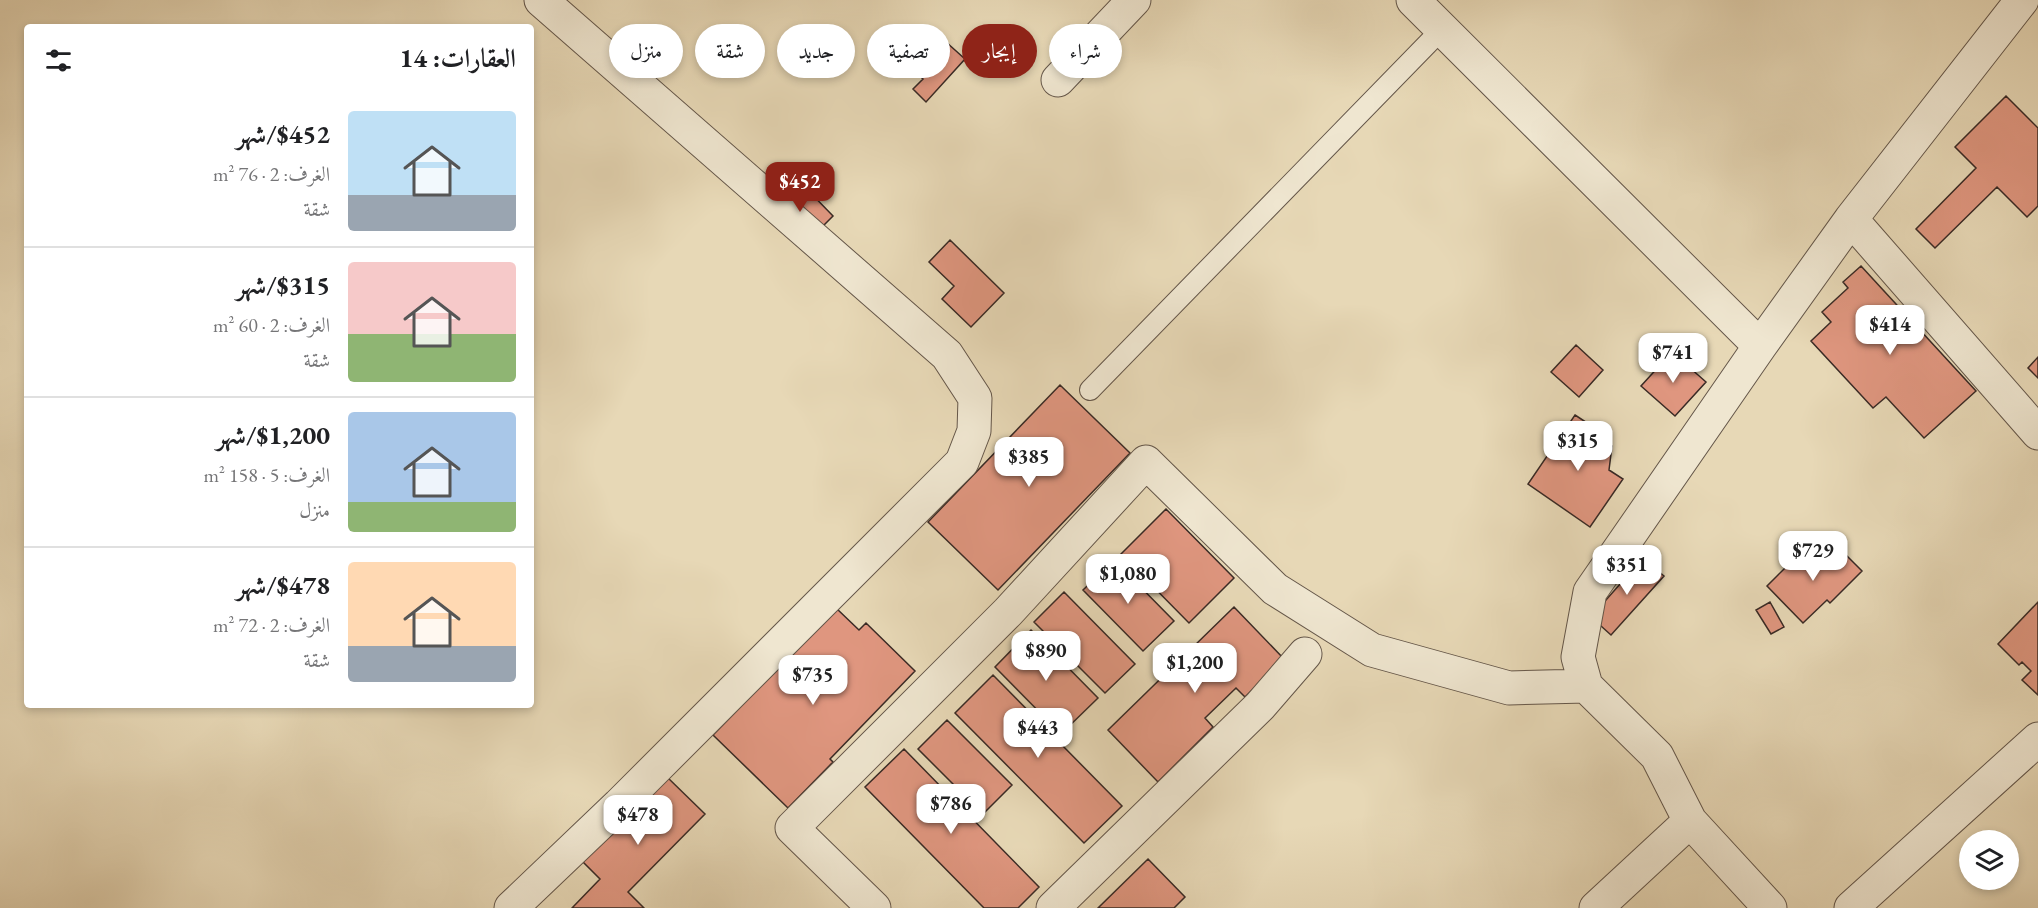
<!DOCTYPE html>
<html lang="ar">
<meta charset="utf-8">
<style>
:root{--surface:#fff;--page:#f2f2f2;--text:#202124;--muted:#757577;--line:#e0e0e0;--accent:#8f2418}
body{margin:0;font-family:"EB Garamond",Amiri,serif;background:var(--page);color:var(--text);direction:rtl;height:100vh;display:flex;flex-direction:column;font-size:22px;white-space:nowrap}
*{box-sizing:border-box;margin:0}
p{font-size:20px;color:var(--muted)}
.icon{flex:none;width:33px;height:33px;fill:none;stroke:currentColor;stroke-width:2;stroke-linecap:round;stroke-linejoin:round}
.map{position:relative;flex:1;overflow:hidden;direction:ltr}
.side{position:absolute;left:24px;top:24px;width:510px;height:684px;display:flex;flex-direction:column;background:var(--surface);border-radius:6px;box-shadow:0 3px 9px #0003;direction:rtl}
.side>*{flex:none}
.hud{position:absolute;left:552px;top:24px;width:570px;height:54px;direction:rtl;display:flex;gap:12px}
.fabs{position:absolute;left:1959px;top:830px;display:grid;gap:12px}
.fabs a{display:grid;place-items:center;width:60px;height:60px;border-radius:50%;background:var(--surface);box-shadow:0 3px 9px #0003;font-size:30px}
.price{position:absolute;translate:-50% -51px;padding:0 14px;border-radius:12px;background:#fff;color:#222;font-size:20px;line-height:39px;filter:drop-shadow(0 2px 3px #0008)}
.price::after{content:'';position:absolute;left:50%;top:36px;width:18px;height:14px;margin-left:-9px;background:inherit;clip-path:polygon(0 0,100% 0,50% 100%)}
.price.current{background:var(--accent);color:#fff}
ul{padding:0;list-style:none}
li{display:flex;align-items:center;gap:18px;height:150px;padding:0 18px}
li+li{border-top:2px solid var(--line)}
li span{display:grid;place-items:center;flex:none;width:168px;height:120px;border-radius:6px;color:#555}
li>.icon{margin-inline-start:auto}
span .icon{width:72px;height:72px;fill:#fffc;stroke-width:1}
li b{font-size:26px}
h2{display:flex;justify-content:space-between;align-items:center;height:72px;padding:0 18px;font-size:26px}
.chip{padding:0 21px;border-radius:27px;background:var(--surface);box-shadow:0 3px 9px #0003;font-size:21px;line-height:54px}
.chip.current{background:var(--accent);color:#fff}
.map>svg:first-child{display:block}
</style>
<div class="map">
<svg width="2038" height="908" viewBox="0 0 2038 908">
<rect width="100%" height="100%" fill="#e7d8b6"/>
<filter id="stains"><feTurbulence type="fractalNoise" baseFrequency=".00333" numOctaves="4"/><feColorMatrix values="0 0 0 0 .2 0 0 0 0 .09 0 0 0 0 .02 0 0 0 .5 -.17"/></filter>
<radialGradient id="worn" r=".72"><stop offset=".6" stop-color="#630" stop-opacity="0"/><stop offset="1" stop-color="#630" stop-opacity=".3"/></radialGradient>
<!-- building -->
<path fill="#df967f" stroke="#392a25" stroke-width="1.5" d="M936 33 965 59 926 102 913 89 923 79 907 64Z
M2006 96 2038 128V206L2027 217 1997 187 1935 248 1916 229 1976 168 1955 147Z
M797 179 833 216 803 246 767 209Z
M950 240 1004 293 971 327 942 299 954 286 929 262Z
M1861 266 1976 391 1924 438 1886 397 1873 408 1811 341 1831 322 1822 312 1848 288 1843 282Z
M1576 345 1603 370 1579 397 1551 372Z
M1672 352 1706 382 1675 416 1641 386Z
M2038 357V378L2028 368Z
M1060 385 1130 453 998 590 928 522Z
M1575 415 1598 430 1612 446 1609 470 1623 479 1590 527 1528 484Z
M1166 509 1234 578 1189 623 1121 554Z
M1807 546 1824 563 1839 548 1862 571 1830 603 1827 600 1803 623 1767 586Z
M1643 558 1664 576 1611 635 1591 617Z
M1114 560 1174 621 1143 651 1083 590Z
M1064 592 1135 664 1105 693 1034 622Z
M1770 602 1784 627 1771 634 1756 610Z
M2038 602V695L2022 680 2031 671 2022 662 2019 665 1998 644Z
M1234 607 1284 659 1245 697 1236 688 1205 718 1213 727 1158 782 1108 730Z
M836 608 859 630 866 623 915 671 830 759 833 762 788 808 713 735Z
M1031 630 1098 698 1061 734 995 667Z
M993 675 1122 806 1084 843 955 713Z
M947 720 1012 785 983 814 918 749Z
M904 749 1039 887 1018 908H984L865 787Z
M666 776 705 814 628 892 644 908H572L600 879 582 861Z
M1148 859 1185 897 1174 908H1098Z"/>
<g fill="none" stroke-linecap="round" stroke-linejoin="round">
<!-- lane casing -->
<g stroke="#645649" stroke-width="22">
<path id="lane" d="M1090 390 1442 29"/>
</g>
<!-- street casing -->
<g stroke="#645649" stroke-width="35">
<path id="street" d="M1413 0 1760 346
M1058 80 1134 0
M1851 219 2038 433
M511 908 619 805 962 462 974 431 975 398 947 355 541 0
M874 908 792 828 1008 612 1146 462 1275 589 1372 650 1509 688 1586 686
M1053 908 1260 706 1305 654
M1596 908 1690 821
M1770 908 1690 821 1657 756 1586 686 1578 657 1590 592 1760 346 1851 219 2022 0
M1851 908 2038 739"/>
</g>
<!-- lane -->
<use href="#lane" stroke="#efe6d0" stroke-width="20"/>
<!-- street -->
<use href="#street" stroke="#efe6d0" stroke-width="33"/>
</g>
<rect width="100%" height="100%" filter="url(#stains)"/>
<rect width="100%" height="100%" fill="url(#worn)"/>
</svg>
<div class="fabs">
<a><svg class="icon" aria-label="layers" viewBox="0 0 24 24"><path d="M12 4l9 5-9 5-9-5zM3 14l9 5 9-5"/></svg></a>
</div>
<b class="price current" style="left:800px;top:213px">$452</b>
<b class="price" style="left:1890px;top:356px">$414</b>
<b class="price" style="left:1673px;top:384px">$741</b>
<b class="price" style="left:1578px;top:472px">$315</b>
<b class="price" style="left:1029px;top:488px">$385</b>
<b class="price" style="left:1813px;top:582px">$729</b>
<b class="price" style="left:1627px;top:596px">$351</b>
<b class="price" style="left:1128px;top:605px">$1,080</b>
<b class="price" style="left:1046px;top:682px">$890</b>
<b class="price" style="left:1195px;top:694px">$1,200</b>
<b class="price" style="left:813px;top:706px">$735</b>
<b class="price" style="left:1038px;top:759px">$443</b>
<b class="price" style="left:951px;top:835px">$786</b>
<b class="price" style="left:638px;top:846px">$478</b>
<div class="hud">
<a class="chip">شراء</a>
<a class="chip current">إيجار</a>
<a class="chip">تصفية</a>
<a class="chip">جديد</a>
<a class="chip">شقة</a>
<a class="chip">منزل</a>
</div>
<section class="side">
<h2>العقارات: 14<svg class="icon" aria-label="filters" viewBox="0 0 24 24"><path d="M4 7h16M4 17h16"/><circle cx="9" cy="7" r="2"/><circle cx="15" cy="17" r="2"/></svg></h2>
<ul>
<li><span style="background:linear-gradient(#bfe0f5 70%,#9aa5b1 0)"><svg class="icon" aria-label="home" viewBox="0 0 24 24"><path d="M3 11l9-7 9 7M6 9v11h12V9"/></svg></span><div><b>$452/شهر</b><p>الغرف: 2 · 76 m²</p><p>شقة</p></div></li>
<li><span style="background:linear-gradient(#f6c9c9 60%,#8fb573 0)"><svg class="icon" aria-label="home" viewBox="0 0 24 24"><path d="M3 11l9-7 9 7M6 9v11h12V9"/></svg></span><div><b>$315/شهر</b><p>الغرف: 2 · 60 m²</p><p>شقة</p></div></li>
<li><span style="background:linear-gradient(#a9c7e8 75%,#8fb573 0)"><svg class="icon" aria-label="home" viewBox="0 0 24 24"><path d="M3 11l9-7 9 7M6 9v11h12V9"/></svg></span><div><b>$1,200/شهر</b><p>الغرف: 5 · 158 m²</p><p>منزل</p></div></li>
<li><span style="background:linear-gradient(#ffd9b3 70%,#9aa5b1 0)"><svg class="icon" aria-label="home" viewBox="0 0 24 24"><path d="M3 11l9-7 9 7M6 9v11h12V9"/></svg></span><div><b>$478/شهر</b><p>الغرف: 2 · 72 m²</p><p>شقة</p></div></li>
</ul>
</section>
</div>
